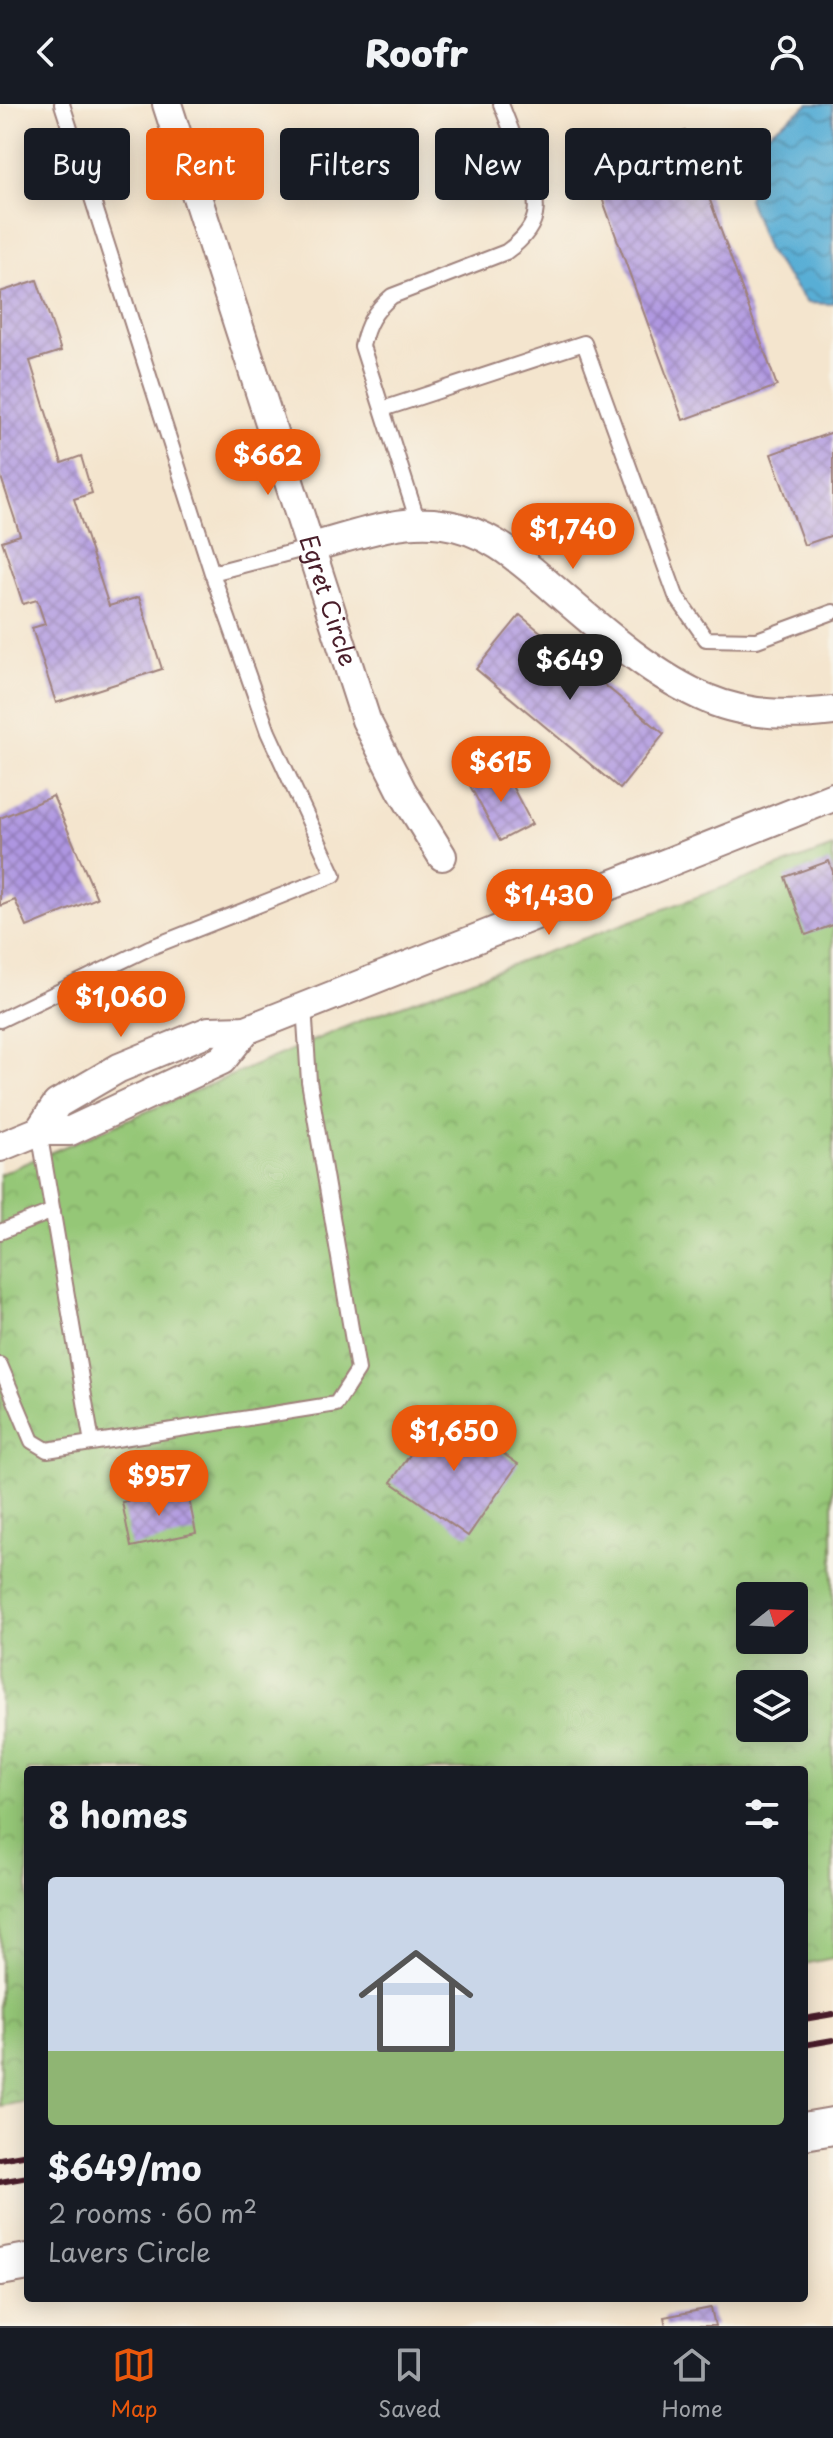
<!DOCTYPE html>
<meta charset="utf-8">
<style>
:root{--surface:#171b24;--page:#242831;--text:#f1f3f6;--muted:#9ea1a6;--line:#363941;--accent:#ea580c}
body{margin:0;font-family:"Playpen Sans",sans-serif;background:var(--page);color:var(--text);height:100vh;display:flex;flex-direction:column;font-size:30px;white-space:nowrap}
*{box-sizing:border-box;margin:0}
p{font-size:26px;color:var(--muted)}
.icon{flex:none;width:44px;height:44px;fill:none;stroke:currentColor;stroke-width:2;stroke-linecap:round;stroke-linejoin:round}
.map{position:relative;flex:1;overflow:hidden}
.sheet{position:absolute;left:24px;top:1662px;width:784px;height:536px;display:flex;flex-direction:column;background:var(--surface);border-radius:8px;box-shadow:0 4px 20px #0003}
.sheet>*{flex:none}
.guide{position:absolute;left:24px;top:24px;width:786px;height:72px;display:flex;gap:16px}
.needle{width:52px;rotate:72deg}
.controls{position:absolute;left:736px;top:1478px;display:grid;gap:16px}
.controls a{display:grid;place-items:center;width:72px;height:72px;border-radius:8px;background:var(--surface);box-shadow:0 4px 20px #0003;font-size:40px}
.price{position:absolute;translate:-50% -68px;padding:0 18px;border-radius:28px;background:var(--accent);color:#fff;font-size:26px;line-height:52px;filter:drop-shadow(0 2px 4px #0008)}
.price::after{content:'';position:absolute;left:50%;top:48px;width:24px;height:18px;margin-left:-12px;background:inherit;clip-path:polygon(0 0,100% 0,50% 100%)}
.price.on{background:#222;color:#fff}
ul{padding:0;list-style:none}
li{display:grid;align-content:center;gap:16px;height:424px;padding:0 24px}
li+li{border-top:2px solid var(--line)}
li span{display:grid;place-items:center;height:248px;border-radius:8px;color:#555}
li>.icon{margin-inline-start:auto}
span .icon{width:144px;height:144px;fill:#fffc;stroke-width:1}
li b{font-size:34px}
h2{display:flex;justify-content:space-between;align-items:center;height:96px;padding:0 24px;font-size:34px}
.tag{padding:0 28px;border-radius:8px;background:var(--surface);box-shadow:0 4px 20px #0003;font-size:28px;line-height:72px}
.tag.on{background:var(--accent);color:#fff}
header{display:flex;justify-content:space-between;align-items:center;height:104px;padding:0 24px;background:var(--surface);font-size:36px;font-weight:800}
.menu{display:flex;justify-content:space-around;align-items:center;height:112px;border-top:2px solid var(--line);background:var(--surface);font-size:22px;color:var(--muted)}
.menu a{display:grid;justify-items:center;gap:4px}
.menu .on{color:var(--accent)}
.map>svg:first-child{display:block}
</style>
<header><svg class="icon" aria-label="back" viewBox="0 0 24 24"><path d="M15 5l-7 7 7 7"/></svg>Roofr<svg class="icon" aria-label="person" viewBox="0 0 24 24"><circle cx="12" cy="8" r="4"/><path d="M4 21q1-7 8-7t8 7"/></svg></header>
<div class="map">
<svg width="833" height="2222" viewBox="0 0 833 2222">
<defs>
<pattern id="park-crowns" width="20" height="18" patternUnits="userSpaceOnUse" patternTransform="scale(2)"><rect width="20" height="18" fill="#95c777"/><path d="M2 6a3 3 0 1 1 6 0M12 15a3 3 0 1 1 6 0" fill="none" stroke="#82aa67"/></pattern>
<pattern id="water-waves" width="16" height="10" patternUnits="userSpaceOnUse" patternTransform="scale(2)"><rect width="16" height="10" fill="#59aed5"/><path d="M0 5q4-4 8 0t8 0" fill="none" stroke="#4c8dad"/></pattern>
<pattern id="building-cross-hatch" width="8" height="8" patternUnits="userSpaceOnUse" patternTransform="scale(2)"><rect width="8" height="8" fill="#ae96e1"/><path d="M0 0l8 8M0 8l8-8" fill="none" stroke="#907ab7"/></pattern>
</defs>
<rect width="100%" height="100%" fill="#f7f3e8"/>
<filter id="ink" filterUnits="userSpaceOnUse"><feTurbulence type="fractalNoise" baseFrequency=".0125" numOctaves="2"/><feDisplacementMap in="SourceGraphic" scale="16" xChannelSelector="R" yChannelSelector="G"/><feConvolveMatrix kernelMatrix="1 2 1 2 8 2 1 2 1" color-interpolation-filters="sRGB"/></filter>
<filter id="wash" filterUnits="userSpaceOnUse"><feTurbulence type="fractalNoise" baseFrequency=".006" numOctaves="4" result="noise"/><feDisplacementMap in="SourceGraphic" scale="32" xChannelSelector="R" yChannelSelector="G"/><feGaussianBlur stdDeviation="1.8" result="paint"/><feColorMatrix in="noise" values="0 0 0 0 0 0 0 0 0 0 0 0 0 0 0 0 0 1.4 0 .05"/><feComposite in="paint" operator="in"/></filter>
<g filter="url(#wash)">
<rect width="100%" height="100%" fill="#f4e5ce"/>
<!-- park -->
<path fill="url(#park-crowns)" stroke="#707351" stroke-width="2" fill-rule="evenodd" d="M833 743V1854L804 1860V1666H28V1997L0 2002V1070L364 915ZM750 1492H794V1536H750ZM750 1580H794V1624H750Z"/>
<!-- water -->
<path fill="url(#water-waves)" stroke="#526680" stroke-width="2" d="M809 0H833V200L807 199 767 146 748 95 766 30Z"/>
<g id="blocks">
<!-- building -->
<path fill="url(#building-cross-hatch)" d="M685 27 777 282 683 316 590 61Z
M37 176 61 247 30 257 62 359 81 352 92 389 74 395 109 502 139 493 162 565 56 599 32 524 45 520 37 496 23 500 2 437 20 431 0 370V188Z
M833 328V431L804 441 771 350Z
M520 511 664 630 620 685 476 565Z
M502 663 532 720 500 737 469 680Z
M53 692 97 794 27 823 15 796 0 802V714Z
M829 757 833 768V821L806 831 785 773Z
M441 1306 518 1360 468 1432 391 1378Z
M187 1385 196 1429 131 1443 122 1398Z
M711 2204 715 2222H666L664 2213Z"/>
</g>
</g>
<g filter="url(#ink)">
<use href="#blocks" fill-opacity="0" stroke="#9f827c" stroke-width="2"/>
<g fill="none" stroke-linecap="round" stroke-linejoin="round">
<!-- service casing -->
<g stroke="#9f827c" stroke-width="18">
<path id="service" d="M383 305 584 239 676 492 706 535 757 536 833 508
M418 418 362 242C367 220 374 207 392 192L506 148C548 118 538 95 522 54 515 36 508 18 501 0
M212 469 312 443
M0 916 149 844 334 771 268 628 212 469 62 0
M39 1027 92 1339
M0 1128 53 1107
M0 1261 32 1337 47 1346 336 1300 358 1266 309 977 304 902"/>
</g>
<!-- minor casing -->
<g stroke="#9f827c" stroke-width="32">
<g id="minor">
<path id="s1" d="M167 0 366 616 402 687 442 752"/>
<path d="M312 443C354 432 398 414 442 420 489 426 521 457 555 486 599 524 654 573 708 595 747 612 791 612 833 607"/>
<path d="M39 1027 57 1000 119 964 209 927 246 926 833 693"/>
<path d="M0 1043 39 1027H70L222 956 246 926"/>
</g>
</g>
<!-- tertiary casing -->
<g stroke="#9f827c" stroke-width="40">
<path id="tertiary" d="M804 2027 833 2022
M0 2163 28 2158"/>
</g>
<!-- service -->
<use href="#service" stroke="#fff" stroke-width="14"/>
<!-- minor -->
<use href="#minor" stroke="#fff" stroke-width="28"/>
<!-- tertiary -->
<use href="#tertiary" stroke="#fff" stroke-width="36"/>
<!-- rail -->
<path stroke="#4a1f2b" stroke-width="6" d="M804 1915 833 1910
M804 1941 833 1936
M0 2055 28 2050
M0 2078 28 2073"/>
</g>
</g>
<g text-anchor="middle" stroke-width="6" stroke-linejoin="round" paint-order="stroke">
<!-- street labels -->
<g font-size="24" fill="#4a1f2b" stroke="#f7f3e8">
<text dy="8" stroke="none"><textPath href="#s1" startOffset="522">Egret Circle</textPath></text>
</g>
</g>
</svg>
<div class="controls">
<a><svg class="needle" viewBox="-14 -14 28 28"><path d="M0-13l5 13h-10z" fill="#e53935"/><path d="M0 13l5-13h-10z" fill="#9ea1a6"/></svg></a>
<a><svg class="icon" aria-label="layers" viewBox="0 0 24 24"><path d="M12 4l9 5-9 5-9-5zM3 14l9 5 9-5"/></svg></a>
</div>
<b class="price" style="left:268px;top:393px">$662</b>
<b class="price" style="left:573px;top:467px">$1,740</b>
<b class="price on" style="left:570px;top:598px">$649</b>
<b class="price" style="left:501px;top:700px">$615</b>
<b class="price" style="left:549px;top:833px">$1,430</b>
<b class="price" style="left:121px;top:935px">$1,060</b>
<b class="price" style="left:454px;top:1369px">$1,650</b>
<b class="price" style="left:159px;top:1414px">$957</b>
<div class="guide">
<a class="tag">Buy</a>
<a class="tag on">Rent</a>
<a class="tag">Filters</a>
<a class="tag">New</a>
<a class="tag">Apartment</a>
</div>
<section class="sheet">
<h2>8 homes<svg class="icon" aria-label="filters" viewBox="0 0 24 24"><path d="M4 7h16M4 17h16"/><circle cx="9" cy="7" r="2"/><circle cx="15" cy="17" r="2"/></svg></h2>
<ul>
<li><span style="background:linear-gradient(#c9d6e8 70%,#8fb573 0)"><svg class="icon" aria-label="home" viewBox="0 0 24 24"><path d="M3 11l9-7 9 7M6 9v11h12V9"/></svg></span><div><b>$649/mo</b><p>2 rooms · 60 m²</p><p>Lavers Circle</p></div></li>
</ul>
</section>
</div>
<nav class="menu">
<a class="on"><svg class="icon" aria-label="map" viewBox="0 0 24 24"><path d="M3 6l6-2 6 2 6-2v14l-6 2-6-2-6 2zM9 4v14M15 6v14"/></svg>Map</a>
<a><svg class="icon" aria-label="saved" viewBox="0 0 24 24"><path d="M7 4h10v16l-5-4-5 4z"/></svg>Saved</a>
<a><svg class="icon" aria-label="home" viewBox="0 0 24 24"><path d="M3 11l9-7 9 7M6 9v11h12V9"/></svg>Home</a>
</nav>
